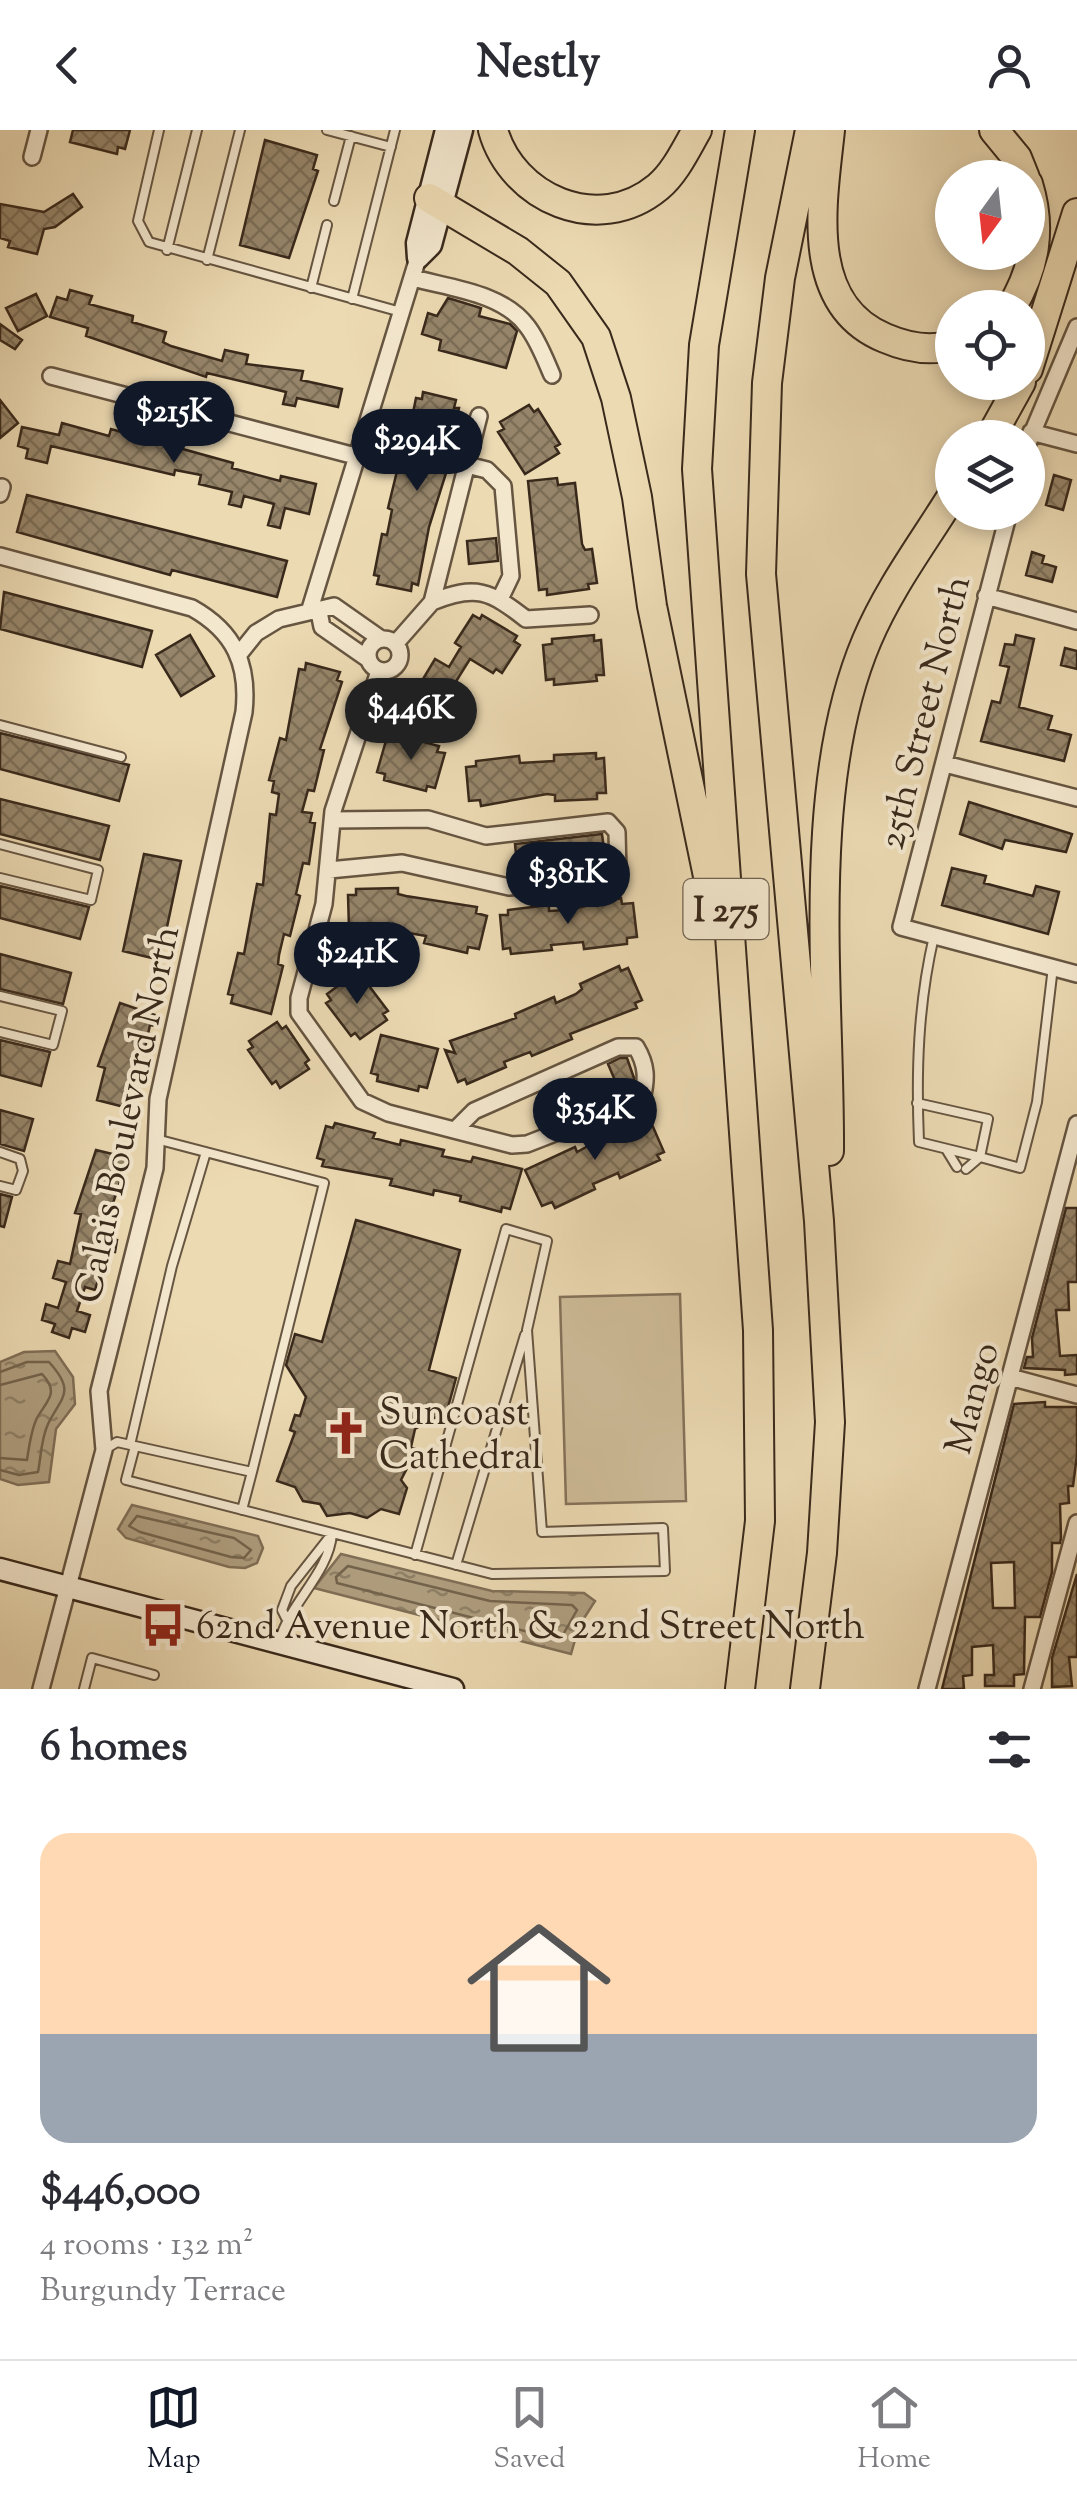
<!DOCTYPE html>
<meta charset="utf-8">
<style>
:root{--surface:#fff;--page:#f2f2f3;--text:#2b2b33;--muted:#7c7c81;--line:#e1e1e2;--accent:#111827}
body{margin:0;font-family:"Sorts Mill Goudy",serif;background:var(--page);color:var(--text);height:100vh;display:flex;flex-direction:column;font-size:38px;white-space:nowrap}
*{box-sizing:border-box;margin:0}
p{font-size:32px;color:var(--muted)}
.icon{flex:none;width:55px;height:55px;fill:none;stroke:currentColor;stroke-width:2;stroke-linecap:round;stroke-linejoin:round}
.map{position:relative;height:1559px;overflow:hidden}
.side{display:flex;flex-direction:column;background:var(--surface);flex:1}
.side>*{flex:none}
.needle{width:65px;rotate:195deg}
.buttons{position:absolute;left:935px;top:30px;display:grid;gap:20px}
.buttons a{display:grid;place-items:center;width:110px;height:110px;border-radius:50%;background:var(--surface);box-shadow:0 5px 15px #0003;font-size:50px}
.price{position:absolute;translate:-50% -85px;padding:0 22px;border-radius:35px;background:var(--accent);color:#fff;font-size:32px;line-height:65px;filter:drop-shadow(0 2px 5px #0008)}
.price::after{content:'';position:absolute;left:50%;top:60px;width:30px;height:22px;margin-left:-15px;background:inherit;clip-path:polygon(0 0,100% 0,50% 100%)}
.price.current{background:#222;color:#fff}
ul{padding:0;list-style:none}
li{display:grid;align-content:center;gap:20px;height:530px;padding:0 40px}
li span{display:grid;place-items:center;height:310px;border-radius:30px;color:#555}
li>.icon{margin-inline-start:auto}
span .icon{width:180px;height:180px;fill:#fffc;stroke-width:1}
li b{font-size:42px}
h2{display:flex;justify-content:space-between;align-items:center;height:120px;padding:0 40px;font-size:42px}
header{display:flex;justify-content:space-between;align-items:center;height:130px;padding:0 40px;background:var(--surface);font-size:45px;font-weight:800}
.tabs{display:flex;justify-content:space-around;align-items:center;height:140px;border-top:2px solid var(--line);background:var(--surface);font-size:28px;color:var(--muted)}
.tabs a{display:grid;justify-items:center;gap:5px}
.tabs .current{color:var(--accent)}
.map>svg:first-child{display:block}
</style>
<header><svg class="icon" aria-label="back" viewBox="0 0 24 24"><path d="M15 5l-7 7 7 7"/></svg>Nestly<svg class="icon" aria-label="person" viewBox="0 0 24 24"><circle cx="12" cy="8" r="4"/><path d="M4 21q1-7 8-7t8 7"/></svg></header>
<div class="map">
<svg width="1077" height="1559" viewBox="0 0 1077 1559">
<defs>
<pattern id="water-ripples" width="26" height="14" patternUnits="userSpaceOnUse" patternTransform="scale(2.5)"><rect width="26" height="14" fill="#af9e7f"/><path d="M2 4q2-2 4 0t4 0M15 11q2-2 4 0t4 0" fill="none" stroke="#8f8167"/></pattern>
<pattern id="building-cross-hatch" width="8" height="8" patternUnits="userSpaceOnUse" patternTransform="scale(2.5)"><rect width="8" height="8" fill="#96856a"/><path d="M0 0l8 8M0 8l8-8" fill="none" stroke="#7b6d56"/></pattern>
</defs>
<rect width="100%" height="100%" fill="#ecdab3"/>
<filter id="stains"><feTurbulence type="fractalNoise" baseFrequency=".002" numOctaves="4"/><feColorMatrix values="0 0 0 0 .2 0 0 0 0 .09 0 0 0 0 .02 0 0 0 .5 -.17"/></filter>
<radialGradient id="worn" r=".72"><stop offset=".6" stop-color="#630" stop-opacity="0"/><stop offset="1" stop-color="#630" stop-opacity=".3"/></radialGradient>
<!-- grass -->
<path fill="#cebc99" stroke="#84725a" stroke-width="2.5" d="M680 1164 686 1371 566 1374 560 1167Z"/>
<!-- water -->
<path fill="url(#water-ripples)" stroke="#806f57" stroke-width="2.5" d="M55 1221 73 1247 75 1274 56 1299 49 1352 18 1355 0 1349V1232L24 1222Z
M132 1375 258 1406 263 1418 257 1433 245 1438 229 1437 126 1408 118 1399Z
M341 1424 492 1461 584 1463 595 1471 579 1496 571 1524 314 1458Z"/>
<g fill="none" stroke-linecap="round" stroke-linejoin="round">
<!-- shore -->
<path stroke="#74644d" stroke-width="2.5" d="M0 1242 27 1232H49C76 1262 62 1266 48 1294 41 1309 41 1327 38 1342L19 1345 0 1340
M0 1255 42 1244C60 1263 47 1270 37 1288 31 1300 29 1317 27 1330L0 1328
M137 1386 234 1408 251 1420 244 1428 231 1427 140 1402 129 1396Z
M348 1436 490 1471 572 1475 577 1480 560 1510 337 1453 336 1447Z"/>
</g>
<!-- building -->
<path fill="url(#building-cross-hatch)" stroke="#39291b" stroke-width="2.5" fill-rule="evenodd" d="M73 0H130L125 19 118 17 117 24 70 12Z
M265 10 317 25 313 39 318 41 289 128 240 115Z
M73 64 82 77 55 97 44 99 37 124 8 117 10 111 0 108V74L44 82Z
M70 160 92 166 89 174 133 186 132 192 166 202 163 212 171 216 222 231 225 220 248 225 246 234 303 241 301 250 342 259 338 277 297 268 295 276 283 274 286 262 207 243 206 247 86 206 88 198 50 187 57 167 67 170Z
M36 164 47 186 18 201 6 178Z
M448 168 481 178 479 186 510 194 517 201 506 238 439 220 441 210 422 204 428 183 437 186Z
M0 194 22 210 15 219 0 210Z
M423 262 456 270 454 278H459L451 318 446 317 441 338 447 340 429 397 418 455 412 453 411 461 377 454 379 446 374 445 382 404 387 405 392 380 388 378 398 337 415 341 421 319 411 317 413 309 408 308 416 268 422 269Z
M0 270 18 293 0 308Z
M529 275 534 282 538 279 560 314 555 317 559 323 525 344 498 302 504 299 500 292Z
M62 293 109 306 111 299 233 333 232 338 280 351 281 346 316 354 309 384 285 378 280 398 268 395 274 374 244 366 241 377 229 374 232 362 199 354 201 345 175 340 174 345 51 316 47 333 26 328 28 319 18 316 22 297 59 305Z
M1054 345 1071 350 1063 380 1046 375Z
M557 348 558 355 575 353 582 414 585 420 592 419 597 453 588 454 589 459 547 465V459L539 460 528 351Z
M27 365 287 431 277 467 172 440 170 445 17 402Z
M496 408 498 431 469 434 467 411Z
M1032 422 1044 426 1042 433 1056 437 1052 452 1026 445Z
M4 462 152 501 142 537 0 499Z
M473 485 480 489 482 485 517 506 514 511 520 515 502 543 496 539 493 543 470 529 455 553 464 558 447 586 439 581 433 590 408 574 435 529 449 537 461 517 455 513Z
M190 505 214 546 181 566 156 525Z
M594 505V511L601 510 604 545H596L597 551 554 555V549L546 550 543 515 552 514V509Z
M1016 505 1034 509 1019 577 1052 586 1048 599 1071 605 1064 631 981 611 992 571 1000 573 1009 537 1000 535 1005 514 1014 515Z
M1065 518 1077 521V539L1061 535Z
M306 533 340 542 337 550 342 552 320 619 324 620 314 661 308 660 302 682 312 683 310 692 315 693 309 734 303 733 296 764 300 766 290 806 284 804 279 825 278 834 283 836 271 884 231 873 233 865 228 864 238 823 244 824 257 754 263 755 270 684 276 685 279 664 272 662 274 651 269 650 280 608 286 610 299 539 305 540Z
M0 603 129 635 119 671 0 639Z
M397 605 439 616 437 622 445 623 435 658 427 656 426 661 384 650 385 644 377 642 387 607 396 610Z
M596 623V629L604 628 606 663H597V669L555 671V665L547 664 481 676 480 670 469 671 466 637 476 636V631L519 626 520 633 554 631V625Z
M0 669 109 696 100 730 0 704Z
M969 672 1072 704 1066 722 1005 710 1002 719 960 704Z
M602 704 606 735 518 744 515 714Z
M144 724 181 731 160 830 123 821Z
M952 738 986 746 984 753 1033 766 1036 756 1059 762 1048 804 942 775Z
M0 756 89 777 80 809 0 788Z
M398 758V764L406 766 477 777 476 783 487 786 479 819 468 817 467 823 424 813 426 806 409 803 356 804V799H349L348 765H356V759Z
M621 768 622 774 633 773 637 807 627 808V814L584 819 583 812 551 815 552 820 511 824 510 818 503 819 500 785H508V780L549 775V781L568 780Z
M0 824 71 843 63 874 0 859Z
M619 836 621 841 628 838 642 870 635 873 637 878 570 904 572 909 532 926 530 922 504 932 506 937 467 954 465 949 458 952 445 920 455 923 450 911 516 888 515 884 554 867 556 873 576 864 582 859 580 854Z
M354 844 359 851 363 848 388 881 383 884 387 890 360 909 355 903 351 906 326 873 331 870 327 864Z
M120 873 158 886 156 896 150 895 145 918 139 916 133 939 140 941 128 978 97 970 105 938 98 936Z
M277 892 282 899 286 896 309 930 305 933 309 939 280 958 276 951 272 954 248 920 253 917 249 911Z
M381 905 438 919 427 958 419 956 418 961 377 951 378 945 371 943Z
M0 910 50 922 41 956 0 945Z
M620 928H627L634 948 633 957 620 962 608 934Z
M563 954 576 982 558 990 545 962Z
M0 980 33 989 24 1021 0 1014Z
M641 987 644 993 650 990 664 1022 657 1025 660 1030 620 1048 618 1043 593 1054 595 1059 555 1078 552 1072 542 1076 525 1040 575 1017 577 1022Z
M335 993 375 1003 373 1008 400 1015 401 1010 444 1020 442 1026 471 1032 473 1027 522 1039 510 1079 502 1077 501 1082 460 1071 461 1066 434 1060 433 1065 390 1055 392 1049 322 1036 324 1030 317 1028 326 996 333 998Z
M96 1020 125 1027 127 1031 109 1085 116 1087 110 1109 117 1110 115 1122 107 1120 95 1160 85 1157 77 1181 90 1185 85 1202 72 1198 69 1208 52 1202 55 1194 42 1190 46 1174 58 1178 66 1152 53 1148 58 1131 70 1134 81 1084 75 1083Z
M0 1064 12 1067 4 1097 0 1096Z
M1066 1078H1077V1152H1068L1069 1180H1056L1060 1226 1077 1225V1244L1065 1245V1240L1024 1238 1027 1227H1033L1032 1208Z
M356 1090 460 1120 429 1240 456 1248 447 1281 415 1299 411 1317 417 1319 401 1350 407 1358 399 1384 381 1379 367 1388 350 1383 327 1386 320 1374 303 1371 295 1357 277 1351 295 1302 290 1300 295 1285 300 1286 306 1267 286 1235 295 1204 322 1212Z
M1045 1272V1277H1077V1325L1073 1356H1068L1069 1373 1060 1374 1061 1408 1060 1413H1052V1442L1040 1487H1025L1024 1544 1014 1545V1556H985V1545H994L993 1515 972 1517V1545L963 1546 964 1559H942L1014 1274ZM1014 1432 1015 1478H993L991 1433Z
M1077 1444V1527H1069L1072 1556 1052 1557V1528Z"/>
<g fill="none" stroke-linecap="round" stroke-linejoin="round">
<!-- lane casing -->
<g stroke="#665541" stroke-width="12">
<path id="lane" d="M159 0 138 91 149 112 401 182
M327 0 391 17
M334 71 351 6
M167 120 197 0
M207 130 240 0
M311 158 327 95
M352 169 395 0
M0 595 121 627
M0 714 98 740 91 770 0 748
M0 866 62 881 53 915 0 902
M917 973 988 989 980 1027 919 1012C916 941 918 875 934 806
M946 1019 957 1037
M0 1022 20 1029 23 1041 16 1060 0 1056
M966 1039 980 1027 1020 1038 1037 972 1053 837
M130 1315 172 1136 206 1022
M135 1316 126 1350 492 1444 665 1441 663 1398 542 1402 527 1200 547 1111 506 1099 415 1425
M104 1320 117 1312 252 1342 324 1053 156 1009
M242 1380 252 1342
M456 1435 525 1205
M280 1509C291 1472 329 1442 332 1404L291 1456 282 1480 286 1488
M84 1559 92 1528 154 1545"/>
</g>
<!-- street casing -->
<g stroke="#665541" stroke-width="20">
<path id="street" d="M32 27 39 0
M413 148C450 158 503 163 527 196 538 210 545 229 552 245
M51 246 359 327
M1031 302 1077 314
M1028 313 1077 197
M467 335 487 340 503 356 511 446 500 469
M0 364 2 357
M1009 382 901 797 1077 844
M0 426 192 478C235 502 249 535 244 582L158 969 155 1038 99 1261 104 1320 41 1559
M986 466 1077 491
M432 472C476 454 490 461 526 489L590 485
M310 479 418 128
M319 482 322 497 368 529
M368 525a16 16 0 1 1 32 0a16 16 0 1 1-32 0Z
M396 513 432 472 479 286
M240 523 256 503 279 489 334 476 381 509
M379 541 333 681 324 774 299 868V883L362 971 388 983 512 1015 527 1014 642 969C647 949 647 935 636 917H618L474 981 455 1000
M945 634 1077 668
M329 740 402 733 509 757 610 750 618 744 617 702 608 692 486 706 428 689 332 690
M1010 1247 1077 1265
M927 1559 1077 994
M1032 1559 1077 1393"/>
</g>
<!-- secondary casing -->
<g stroke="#39291b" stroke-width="25">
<path id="secondary" d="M418 128 431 115 462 0
M418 128 417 113 446 0
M0 1439 453 1559"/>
</g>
<!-- highway casing -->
<g stroke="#39291b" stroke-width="32">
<path id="highway" d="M493 0C512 68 598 107 658 57 675 43 686 19 697 0
M740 0 704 215 697 339 758 1200 760 1391 740 1559
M830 0C823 69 802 174 885 208 906 217 929 222 952 215
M994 0 1017 28 1025 48
M429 68 518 121 558 153 596 207 616 268 637 367 652 476 709 751
M1011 178C1035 138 1042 99 1028 54
M1028 239 1077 83
M990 308 1021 252
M829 1021C830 862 804 658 867 510 889 458 923 413 952 366
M805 1559 822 1423 830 1292 819 1091 761 444 767 253 780 148 810 0"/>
</g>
<!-- lane -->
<use href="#lane" stroke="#f3e7ce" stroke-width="8"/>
<!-- street -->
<use href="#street" stroke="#f3e7ce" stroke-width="15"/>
<!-- secondary -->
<use href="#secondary" stroke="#f3e7ce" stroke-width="20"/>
<!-- highway -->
<use href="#highway" stroke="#ecdab3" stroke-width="28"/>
</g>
<!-- icons -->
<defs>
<g id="church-bare" transform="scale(3.45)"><path d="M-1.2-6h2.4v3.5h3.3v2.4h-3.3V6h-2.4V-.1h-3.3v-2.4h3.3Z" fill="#8f2418" stroke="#f3e7ce" stroke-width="2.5" paint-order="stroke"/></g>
<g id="bus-bare" transform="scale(3.45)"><path d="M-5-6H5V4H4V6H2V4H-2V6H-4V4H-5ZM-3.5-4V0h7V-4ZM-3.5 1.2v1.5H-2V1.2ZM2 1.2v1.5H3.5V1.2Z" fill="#8f2418" stroke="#f3e7ce" stroke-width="2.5" paint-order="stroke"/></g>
</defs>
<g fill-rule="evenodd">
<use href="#church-bare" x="346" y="1303"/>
<use href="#bus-bare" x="163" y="1495"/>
</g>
<g text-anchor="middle" stroke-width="8" stroke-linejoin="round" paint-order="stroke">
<!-- shield labels -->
<rect fill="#f3e7ce" stroke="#716251" stroke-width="2.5" x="683.5" y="749" width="85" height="60" rx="8"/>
<g font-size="35" font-weight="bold" fill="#39291b">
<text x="726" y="791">I 275</text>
</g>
<!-- street labels -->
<g font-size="38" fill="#39291b" stroke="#f3e7ce">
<text transform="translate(923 582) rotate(-76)" y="13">25th Street North</text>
<text transform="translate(126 984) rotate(-78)" y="13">Calais Boulevard North</text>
<text transform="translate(971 1268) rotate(-75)" y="13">Mango</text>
</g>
<!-- poi labels -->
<g font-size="38" fill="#39291b" stroke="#f3e7ce" text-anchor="start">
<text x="379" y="1294">Suncoast<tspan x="379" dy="44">Cathedral</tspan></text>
<text x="196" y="1508">62nd Avenue North &amp; 22nd Street North</text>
</g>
</g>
<rect width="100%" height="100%" filter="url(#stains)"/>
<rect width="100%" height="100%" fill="url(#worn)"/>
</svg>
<div class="buttons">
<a><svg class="needle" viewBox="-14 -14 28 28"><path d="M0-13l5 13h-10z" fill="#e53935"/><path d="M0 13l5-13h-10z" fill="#7c7c81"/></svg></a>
<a><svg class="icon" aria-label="locate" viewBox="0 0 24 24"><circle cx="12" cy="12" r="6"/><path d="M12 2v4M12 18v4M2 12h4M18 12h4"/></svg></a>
<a><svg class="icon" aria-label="layers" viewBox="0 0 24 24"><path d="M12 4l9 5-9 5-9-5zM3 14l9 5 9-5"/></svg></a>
</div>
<b class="price" style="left:174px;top:336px">$215K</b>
<b class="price" style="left:417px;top:364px">$294K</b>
<b class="price current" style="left:411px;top:633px">$446K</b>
<b class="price" style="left:568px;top:797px">$381K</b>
<b class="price" style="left:357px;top:877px">$241K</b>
<b class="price" style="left:595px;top:1033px">$354K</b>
</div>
<section class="side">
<h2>6 homes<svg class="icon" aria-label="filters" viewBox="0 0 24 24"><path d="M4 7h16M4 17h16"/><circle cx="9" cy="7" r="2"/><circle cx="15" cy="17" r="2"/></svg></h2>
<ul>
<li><span style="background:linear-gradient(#ffd9b3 65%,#9aa5b1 0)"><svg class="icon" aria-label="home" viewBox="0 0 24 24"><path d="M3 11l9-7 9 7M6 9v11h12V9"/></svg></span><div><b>$446,000</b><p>4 rooms · 132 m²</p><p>Burgundy Terrace</p></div></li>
</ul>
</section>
<nav class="tabs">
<a class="current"><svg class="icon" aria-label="map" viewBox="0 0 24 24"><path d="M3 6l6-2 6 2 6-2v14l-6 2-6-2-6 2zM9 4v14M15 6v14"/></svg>Map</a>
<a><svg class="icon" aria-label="saved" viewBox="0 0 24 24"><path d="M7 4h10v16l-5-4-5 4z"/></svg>Saved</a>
<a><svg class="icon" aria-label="home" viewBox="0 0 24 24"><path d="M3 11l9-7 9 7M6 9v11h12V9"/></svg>Home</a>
</nav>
